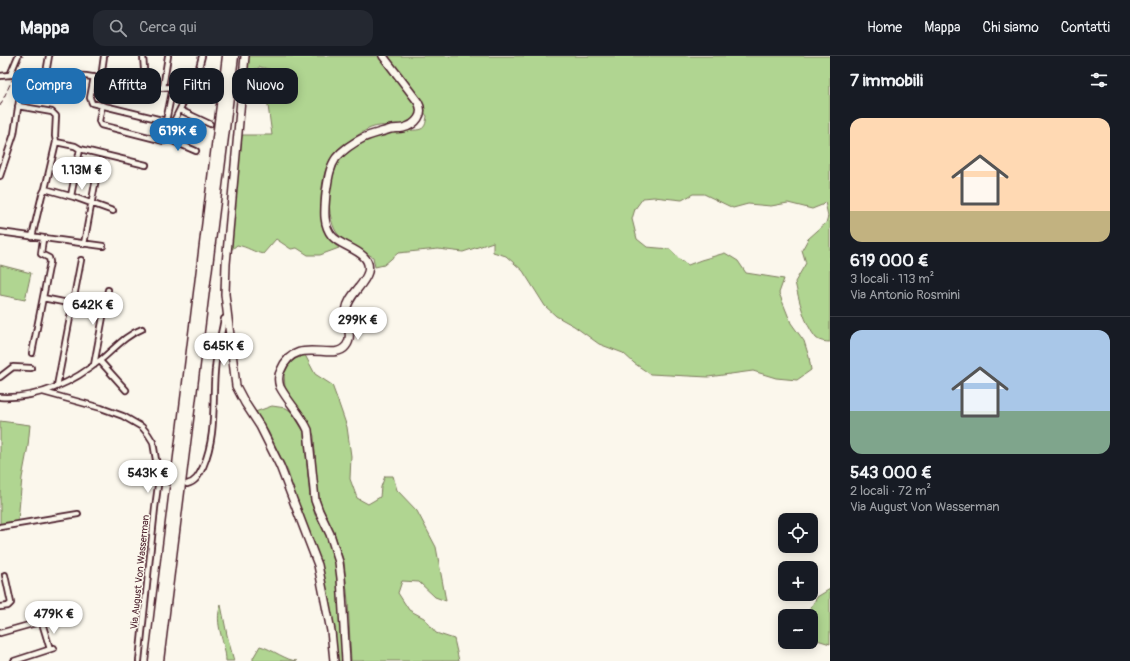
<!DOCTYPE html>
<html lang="it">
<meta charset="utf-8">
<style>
:root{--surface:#171b24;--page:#242831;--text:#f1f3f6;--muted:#9ea1a6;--line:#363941;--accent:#1f6fb2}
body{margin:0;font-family:Pangolin,sans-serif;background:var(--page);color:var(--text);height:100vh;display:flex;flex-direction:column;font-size:15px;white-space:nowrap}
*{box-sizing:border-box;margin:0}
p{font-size:13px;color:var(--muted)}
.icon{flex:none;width:22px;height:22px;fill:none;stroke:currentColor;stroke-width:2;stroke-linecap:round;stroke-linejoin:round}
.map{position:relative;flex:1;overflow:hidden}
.panel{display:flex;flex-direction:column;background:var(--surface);width:300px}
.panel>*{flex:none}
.top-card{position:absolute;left:12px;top:12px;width:380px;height:36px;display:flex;gap:8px}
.tools{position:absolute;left:778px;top:457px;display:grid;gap:8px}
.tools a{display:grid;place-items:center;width:40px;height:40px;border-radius:8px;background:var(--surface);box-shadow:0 2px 10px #0003;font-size:20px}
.price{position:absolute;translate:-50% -34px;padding:0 9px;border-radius:14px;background:#fff;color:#222;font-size:13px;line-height:26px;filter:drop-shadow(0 1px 2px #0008)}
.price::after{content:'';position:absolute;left:50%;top:24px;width:12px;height:9px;margin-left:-6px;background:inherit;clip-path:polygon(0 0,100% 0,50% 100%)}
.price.current{background:var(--accent);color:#fff}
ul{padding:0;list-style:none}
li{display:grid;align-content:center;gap:8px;height:212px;padding:0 20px}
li+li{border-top:1px solid var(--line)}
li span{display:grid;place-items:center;height:124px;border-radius:12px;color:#555}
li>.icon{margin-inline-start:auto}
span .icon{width:72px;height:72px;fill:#fffc;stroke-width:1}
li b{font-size:17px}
h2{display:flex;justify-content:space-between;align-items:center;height:48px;padding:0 20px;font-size:17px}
.chip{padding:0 14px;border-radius:12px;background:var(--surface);box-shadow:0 2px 10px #0003;font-size:14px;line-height:36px}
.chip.current{background:var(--accent);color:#fff}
header{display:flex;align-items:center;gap:24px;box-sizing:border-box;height:56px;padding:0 20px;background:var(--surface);border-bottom:1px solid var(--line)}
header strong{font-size:19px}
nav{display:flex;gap:22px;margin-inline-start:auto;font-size:14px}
.search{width:280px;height:36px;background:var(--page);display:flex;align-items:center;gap:10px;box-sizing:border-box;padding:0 14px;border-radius:12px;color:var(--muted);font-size:15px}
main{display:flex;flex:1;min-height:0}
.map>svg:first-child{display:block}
</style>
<header>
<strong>Mappa</strong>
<div class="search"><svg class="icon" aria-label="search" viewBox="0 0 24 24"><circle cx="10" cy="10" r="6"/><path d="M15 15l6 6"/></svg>Cerca qui</div>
<nav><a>Home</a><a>Mappa</a><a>Chi siamo</a><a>Contatti</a></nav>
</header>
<main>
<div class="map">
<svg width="830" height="605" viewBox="0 0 830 605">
<rect width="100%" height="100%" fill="#fbf7ec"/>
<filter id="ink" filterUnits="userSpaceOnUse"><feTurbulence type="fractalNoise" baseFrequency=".025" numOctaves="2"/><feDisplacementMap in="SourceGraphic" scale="8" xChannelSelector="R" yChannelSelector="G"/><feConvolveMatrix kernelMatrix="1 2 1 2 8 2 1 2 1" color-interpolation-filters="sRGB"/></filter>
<g filter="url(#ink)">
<!-- green -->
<path fill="#b0d591" stroke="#7d7a5e" d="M247 0H830V286C825 286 819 285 816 282 804 267 799 244 795 226L806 207 802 194 808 183 826 167 828 160 825 146 822 149 812 153 788 147 771 150 748 148 733 152 704 138H693L682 144 654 141 643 142 635 153 632 163 637 183 647 191 670 193 679 203 688 209 701 204 725 197 738 205 746 217 784 223 779 237 791 267 804 285 809 301 811 314 797 324 776 322 753 315 708 321 650 318 634 307 623 297 599 288 574 270 556 260 545 250 523 215 506 200 493 196V186L463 196 438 193 398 197 384 209 375 211 373 201C361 194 346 188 337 177 323 157 329 109 348 94 362 84 383 77 400 74 405 74 416 75 421 73 426 71 426 65 427 60L424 56 419 54C414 73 389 67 374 71 366 73 358 79 352 83 348 86 343 88 339 92 322 108 321 133 321 155 321 171 326 183 339 192L320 199H308L297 192 291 193 276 183 263 198C253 196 248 191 237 189L231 194 236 129 242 79H272L266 35 273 24V14L260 11 244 18Z
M0 209 31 217 25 244 0 239Z
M305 299 315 318 332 329 339 348 347 371 351 400 350 423 357 442 368 448 380 441 381 431 385 420H393L397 434 417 455 436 491 446 545 435 541 419 526 402 525 398 537 409 554 424 562 436 577 454 583 459 605H351L348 545 344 506 334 476 321 449 317 434 314 380 308 366 297 352 285 331 284 318 288 309 295 303Z
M272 350 286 352 292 356 304 376 310 442 315 459 327 480 336 509 343 605H338L336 588 320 506 301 458 288 416 268 375 255 356Z
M0 365 30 369 28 390 22 422 18 465 0 469Z
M830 533V588L811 582V560H809L810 553 817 541Z
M221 549 227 579 234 605H226C226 587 213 567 221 549Z
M260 590C272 593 287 605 297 605H253V602Z"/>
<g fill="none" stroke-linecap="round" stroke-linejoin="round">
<!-- minor casing -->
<g stroke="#4a1f2b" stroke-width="8">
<path id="minor" d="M143 0 144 13 149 31
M46 17 49 0
M10 19 18 0
M0 20 29 17 86 20 158 32 189 30 209 28 213 26 220 27
M94 21 90 42 92 47 166 65 173 31
M101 22 104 0
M196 30 197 19 202 0
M163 32 168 0
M102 49 99 65 101 69 164 85 188 37 189 30
M18 50 52 56 56 60 55 80 56 86 45 133 42 139 32 181
M180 54 210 68
M166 82 196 95
M56 86 75 90 80 93 146 109
M77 111 94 114 97 117 84 188
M0 120 14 78 20 39 25 17
M45 133 74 141 113 155
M71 140 80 93
M0 176 103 190
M43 242 73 248
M32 297 50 206 49 202 41 198 43 183
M100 305 126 334
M94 309 108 234
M0 321 13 311 31 312
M57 330 81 204
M43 336 101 352 123 360 142 371 148 378 153 386 159 422 155 452 139 605
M0 341C39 343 74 326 103 302 116 291 126 279 142 273
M159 422 167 425
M187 428C196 426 199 419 203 411 217 378 212 348 215 314 216 297 221 280 224 263L228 260
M0 471 78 458
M0 551 8 550 11 547 5 519
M43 570 50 593
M0 577 61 560
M14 605 54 592"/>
</g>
<!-- secondary casing -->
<g stroke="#4a1f2b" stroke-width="10">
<path id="secondary" d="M245 0 226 208 225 238 236 330 245 347 260 370 280 410 318 509 331 575 334 605
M346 605 341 522 339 506 330 478 319 455 315 444 308 374C301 358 288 346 280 331 278 325 278 319 281 314 296 278 333 307 346 290 354 281 345 265 346 255 348 239 364 230 368 216 373 195 342 192 332 180 322 168 325 151 326 137 328 125 329 112 336 102 343 94 353 87 363 82 372 78 382 76 391 73 395 72 399 73 403 72 416 69 425 58 418 46L383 0"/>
</g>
<!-- trunk casing -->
<g stroke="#4a1f2b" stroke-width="11">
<path id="trunk" d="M153 605 227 0
M159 605 234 0"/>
</g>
<!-- minor -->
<use href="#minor" stroke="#fbf7ec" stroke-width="4.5"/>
<!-- secondary -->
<use href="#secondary" stroke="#fbf7ec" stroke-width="7"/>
<!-- trunk -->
<use href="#trunk" stroke="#fbf7ec" stroke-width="8"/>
<!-- rail -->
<path stroke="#4a1f2b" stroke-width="1" stroke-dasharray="6 3" stroke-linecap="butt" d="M0 50 23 0"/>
</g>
</g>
<g text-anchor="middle" stroke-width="3" stroke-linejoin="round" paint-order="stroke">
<!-- street labels -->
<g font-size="10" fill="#4a1f2b" stroke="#fbf7ec">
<text transform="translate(139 516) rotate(-84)" y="4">Via August Von Wasserman</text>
</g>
</g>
</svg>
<div class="tools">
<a><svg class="icon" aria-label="locate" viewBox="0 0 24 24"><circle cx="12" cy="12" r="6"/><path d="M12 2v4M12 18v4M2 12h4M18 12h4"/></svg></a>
<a>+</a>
<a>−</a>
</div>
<b class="price current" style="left:178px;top:96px">619K €</b>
<b class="price" style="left:82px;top:135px">1.13M €</b>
<b class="price" style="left:93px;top:270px">642K €</b>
<b class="price" style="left:358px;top:285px">299K €</b>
<b class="price" style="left:224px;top:311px">645K €</b>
<b class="price" style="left:148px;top:438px">543K €</b>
<b class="price" style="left:54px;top:579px">479K €</b>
<div class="top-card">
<a class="chip current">Compra</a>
<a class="chip">Affitta</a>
<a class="chip">Filtri</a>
<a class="chip">Nuovo</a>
</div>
</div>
<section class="panel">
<h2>7 immobili<svg class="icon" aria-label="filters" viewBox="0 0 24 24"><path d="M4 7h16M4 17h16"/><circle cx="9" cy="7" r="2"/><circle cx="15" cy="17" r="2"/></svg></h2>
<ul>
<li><span style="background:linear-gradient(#ffd9b3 75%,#c2b280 0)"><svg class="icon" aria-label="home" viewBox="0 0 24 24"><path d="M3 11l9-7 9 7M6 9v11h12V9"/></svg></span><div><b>619 000 €</b><p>3 locali · 113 m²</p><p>Via Antonio Rosmini</p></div></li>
<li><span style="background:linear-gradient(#a9c7e8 65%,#7fa58c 0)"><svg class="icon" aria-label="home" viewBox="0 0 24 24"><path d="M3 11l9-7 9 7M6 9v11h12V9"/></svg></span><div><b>543 000 €</b><p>2 locali · 72 m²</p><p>Via August Von Wasserman</p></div></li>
</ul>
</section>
</main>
